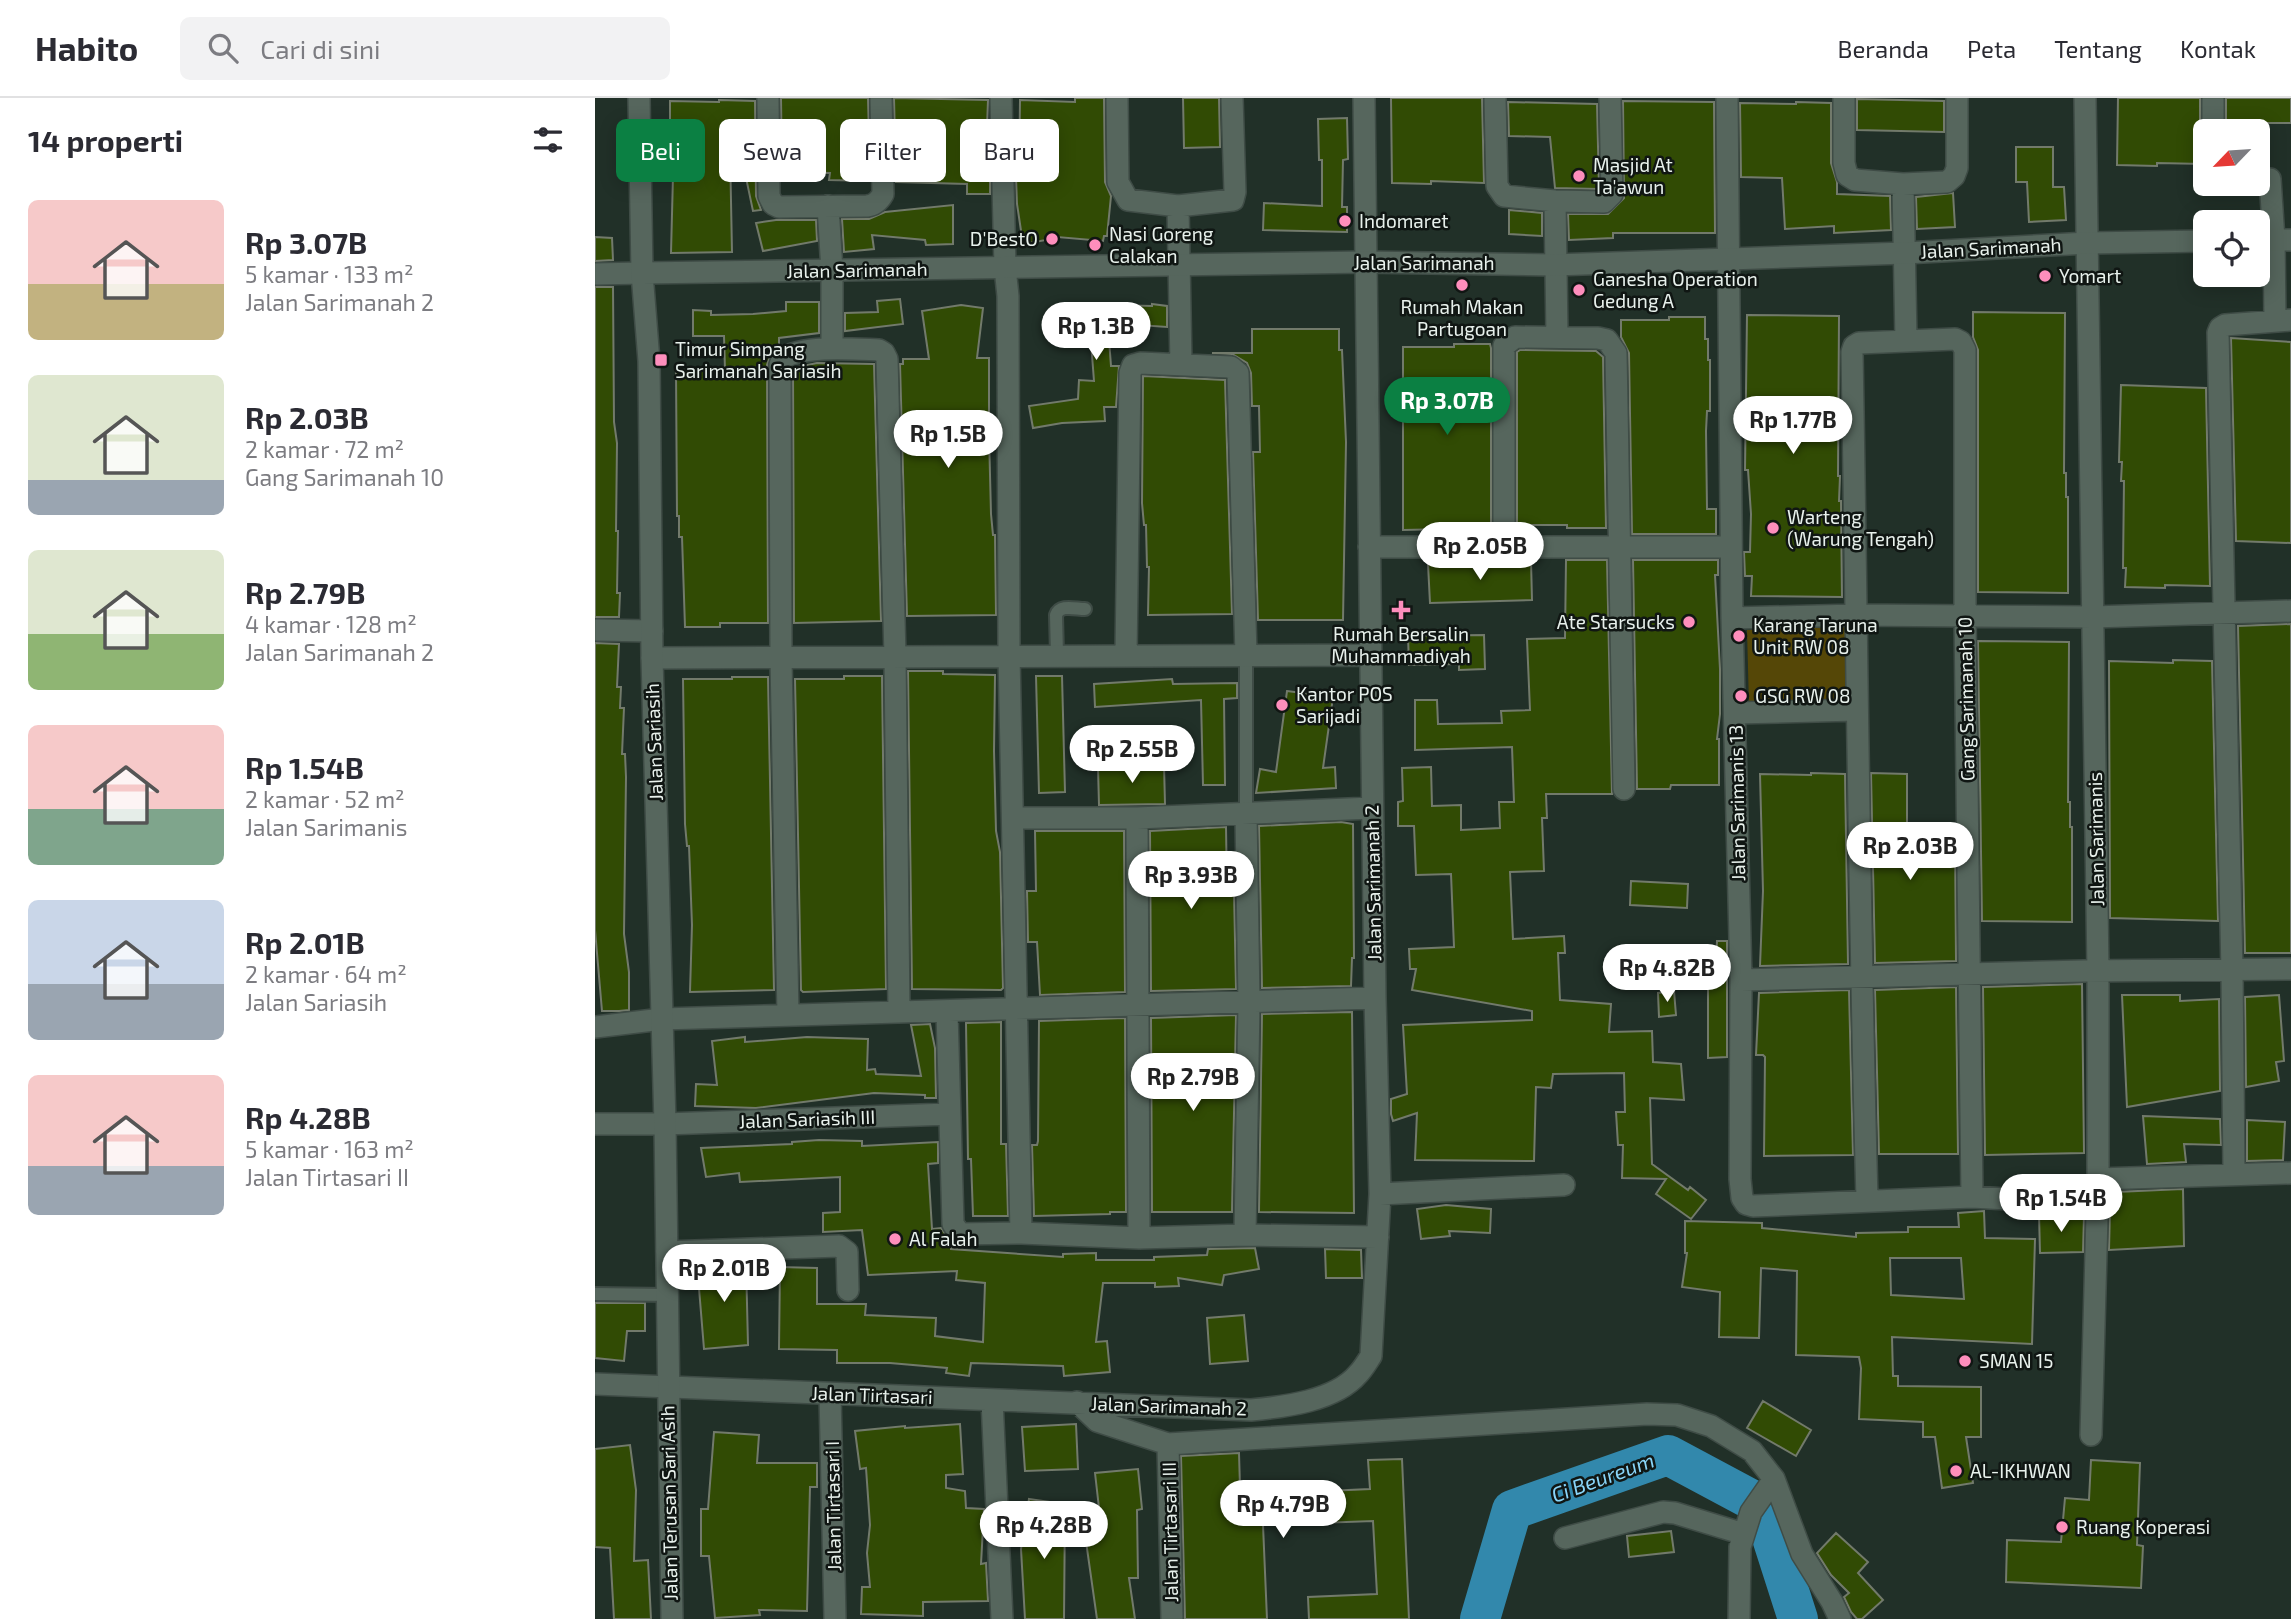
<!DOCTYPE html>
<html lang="id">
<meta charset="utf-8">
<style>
:root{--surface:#fff;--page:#f2f2f3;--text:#2b2b33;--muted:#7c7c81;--line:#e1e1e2;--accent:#0b8043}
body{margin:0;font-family:"Exo 2",sans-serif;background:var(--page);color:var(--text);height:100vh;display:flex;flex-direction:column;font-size:26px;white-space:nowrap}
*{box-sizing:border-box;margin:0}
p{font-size:23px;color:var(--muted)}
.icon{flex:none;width:38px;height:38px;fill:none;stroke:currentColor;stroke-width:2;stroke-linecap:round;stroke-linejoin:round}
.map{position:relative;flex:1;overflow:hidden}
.side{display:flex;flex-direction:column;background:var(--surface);width:595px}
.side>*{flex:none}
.top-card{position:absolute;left:21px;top:21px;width:665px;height:63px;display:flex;gap:14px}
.needle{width:46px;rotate:245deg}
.buttons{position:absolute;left:1598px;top:21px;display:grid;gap:14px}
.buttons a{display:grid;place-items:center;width:77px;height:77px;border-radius:10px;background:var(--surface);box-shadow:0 4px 18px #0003;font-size:35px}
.price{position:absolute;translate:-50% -60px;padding:0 16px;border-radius:24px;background:#fff;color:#222;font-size:23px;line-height:46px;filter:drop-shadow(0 2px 4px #0008)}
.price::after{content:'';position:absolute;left:50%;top:42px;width:21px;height:16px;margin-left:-10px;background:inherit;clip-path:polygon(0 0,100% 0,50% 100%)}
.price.current{background:var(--accent);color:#fff}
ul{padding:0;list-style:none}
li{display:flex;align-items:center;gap:21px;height:175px;padding:0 28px}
li span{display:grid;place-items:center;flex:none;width:196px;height:140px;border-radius:10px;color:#555}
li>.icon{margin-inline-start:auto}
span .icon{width:84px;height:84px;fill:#fffc;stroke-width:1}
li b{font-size:30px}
h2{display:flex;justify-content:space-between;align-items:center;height:84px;padding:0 28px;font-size:30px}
.tag{padding:0 24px;border-radius:10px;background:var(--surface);box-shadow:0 4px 18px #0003;font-size:24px;line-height:63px}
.tag.current{background:var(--accent);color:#fff}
header{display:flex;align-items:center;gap:42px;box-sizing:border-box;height:98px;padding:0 35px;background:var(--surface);border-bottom:2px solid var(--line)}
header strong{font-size:33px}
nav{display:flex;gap:38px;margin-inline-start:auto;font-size:24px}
.search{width:490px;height:63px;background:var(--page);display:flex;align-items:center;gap:18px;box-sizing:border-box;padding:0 24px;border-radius:10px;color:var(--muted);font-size:26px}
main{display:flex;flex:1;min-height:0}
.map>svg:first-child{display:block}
</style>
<header>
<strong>Habito</strong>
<div class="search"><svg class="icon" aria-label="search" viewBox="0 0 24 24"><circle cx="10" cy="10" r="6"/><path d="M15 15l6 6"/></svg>Cari di sini</div>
<nav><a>Beranda</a><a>Peta</a><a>Tentang</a><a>Kontak</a></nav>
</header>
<main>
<section class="side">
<h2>14 properti<svg class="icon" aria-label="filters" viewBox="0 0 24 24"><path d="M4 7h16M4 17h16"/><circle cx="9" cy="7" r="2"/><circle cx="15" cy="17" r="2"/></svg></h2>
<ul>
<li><span style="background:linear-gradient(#f6c9c9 60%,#c2b280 0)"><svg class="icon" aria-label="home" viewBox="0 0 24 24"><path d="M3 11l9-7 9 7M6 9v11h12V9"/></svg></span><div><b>Rp 3.07B</b><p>5 kamar · 133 m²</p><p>Jalan Sarimanah 2</p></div></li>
<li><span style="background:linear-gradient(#dfe7d0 75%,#9aa5b1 0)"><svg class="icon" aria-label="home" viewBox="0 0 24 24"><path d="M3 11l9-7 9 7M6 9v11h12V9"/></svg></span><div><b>Rp 2.03B</b><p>2 kamar · 72 m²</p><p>Gang Sarimanah 10</p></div></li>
<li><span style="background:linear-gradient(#dfe7d0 60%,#8fb573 0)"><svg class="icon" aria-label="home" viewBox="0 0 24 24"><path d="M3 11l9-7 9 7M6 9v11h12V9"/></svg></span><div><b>Rp 2.79B</b><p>4 kamar · 128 m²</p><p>Jalan Sarimanah 2</p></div></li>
<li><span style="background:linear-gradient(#f6c9c9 60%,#7fa58c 0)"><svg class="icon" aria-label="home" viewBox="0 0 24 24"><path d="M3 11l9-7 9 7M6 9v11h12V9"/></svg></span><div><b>Rp 1.54B</b><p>2 kamar · 52 m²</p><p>Jalan Sarimanis</p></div></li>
<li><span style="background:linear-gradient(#c9d6e8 60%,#9aa5b1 0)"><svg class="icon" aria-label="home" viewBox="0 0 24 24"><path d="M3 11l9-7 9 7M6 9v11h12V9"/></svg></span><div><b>Rp 2.01B</b><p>2 kamar · 64 m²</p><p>Jalan Sariasih</p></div></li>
<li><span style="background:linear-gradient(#f6c9c9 65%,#9aa5b1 0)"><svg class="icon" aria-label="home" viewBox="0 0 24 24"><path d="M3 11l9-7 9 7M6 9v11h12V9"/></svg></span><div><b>Rp 4.28B</b><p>5 kamar · 163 m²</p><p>Jalan Tirtasari II</p></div></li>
</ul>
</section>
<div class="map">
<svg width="1696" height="1521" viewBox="0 0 1696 1521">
<rect width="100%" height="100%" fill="#213028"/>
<!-- green -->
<path fill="#554707" d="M1252 528 1255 603 1154 607 1152 532Z"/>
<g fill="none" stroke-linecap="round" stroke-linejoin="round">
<!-- river -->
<path stroke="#3288ac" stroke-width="40" d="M885 1521 917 1412 1073 1357 1159 1403 1170 1418 1203 1521"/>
</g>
<!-- building -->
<path fill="#314b04" stroke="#727a6b" stroke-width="2" fill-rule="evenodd" d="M186 0H273L275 83 234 82 235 75 187 74Z
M299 0 393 2 390 82H395V96H372V86L301 84Z
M480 0H509L510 84 516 98 512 138H509L508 143 451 138V142L428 146 422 106 421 79H424L425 2 480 4Z
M588 0H624L625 49 589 50Z
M796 0H887L889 85 836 83V86L797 85Z
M1523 0H1605V33L1610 43V66L1562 65V68L1522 67Z
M1631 0H1696V25H1631Z
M1262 1 1349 3V34L1262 32Z
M124 2 160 3 161 98 166 112 158 113 145 51 135 52 137 154 76 155 79 39H75V3L124 4Z
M1028 3 1119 4 1120 135H1018V140L974 142 973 116H1013L1029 100Z
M913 4 1002 6 1004 91 960 90 955 39 914 38Z
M1201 4 1236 5V65L1242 84V96L1295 98 1296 132 1239 135V128L1190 131 1187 80 1146 79 1145 5 1201 6Z
M752 20 753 61 748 62 747 109H752V134L668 132 669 105 727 108V62H724L723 21Z
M1421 49H1458V89H1469L1471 122 1434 124 1432 84H1421Z
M1358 95 1360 129 1322 131 1321 99Z
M358 107V146L331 147 330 142 277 137 279 151 249 154 247 121H274L290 114Z
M914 112 947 115V138L914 136Z
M181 122H221L222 143 168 153 161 125Z
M0 139 17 140 18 162 0 163Z
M0 189H18L19 324 22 345 21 433H23L22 495H25L24 519H0Z
M305 201 308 226 250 233V215L283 214 282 203Z
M191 204H224V235L184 240V247L176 255 172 267 173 525H125V529H90L87 439H84V418H82L81 272H130L129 238H98V212L116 213V217L158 216 191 213Z
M557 206 572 208V229L544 227V229L513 228 516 268H524L521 309H509L510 323 467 325 438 330 434 308 483 301 484 282 499 283 495 231 463 236 460 215 518 207 557 208Z
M366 207 388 210 382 260H394V337L396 416 398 437H400L401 517 312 518 305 266H308V261H334L327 213Z
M1378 214 1470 215 1469 375H1471V399H1473V495L1383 494V252L1378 239Z
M1152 217 1244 218 1243 378H1245L1244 403H1246L1247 499 1156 498 1157 478H1150L1149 454H1155L1156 416 1153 372H1150Z
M1074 219H1110V241H1113V262H1115V313H1112L1111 333 1112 411H1121V436H1037L1034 255 1026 239V222H1074Z
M657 231H744V252H747L751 344 748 522H663L658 354H665L664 308H657L656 275 652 265 637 256 617 255H657Z
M1636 240 1696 244V445L1641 443Z
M859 246H895L896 250V430L808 432V249H859Z
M925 252 1001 253 1008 259 1011 430H972V427H922V254Z
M222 265 279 266 286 523 199 525 198 270Z
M548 278 630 282 637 516 553 517 554 469H552L551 427H549L547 405Z
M1526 287 1611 290 1615 488 1570 487V490L1530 489 1531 470H1528L1529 383H1526L1527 364H1524Z
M971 462H1012L1017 696H951L952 720H947L949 773 915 774 918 841 969 838 970 855H963L965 902 1016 906 1014 934 1057 933 1058 964 1086 966 1089 1002 1055 1000 1057 1066 1093 1092 1095 1089 1111 1102 1096 1121 1061 1096 1071 1081 1027 1080 1028 1047H1023L1021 1014H1030L1029 975 958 976 956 990 941 989 939 1063 820 1062 822 1015 798 1023 796 1016V1001L812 996 808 927 937 922V913L817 892 821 871H815L814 851 859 849 856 776 821 777 819 728H803V704L808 703 807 670 836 669 837 708 866 707V732L905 730 904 704H919L917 649 820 652V602H842L843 626 907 625 906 613 935 612 932 541 970 540Z
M1038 462H1123V477H1120L1125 571V616L1122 641H1124V687H1076L1075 691H1042Z
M936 463 937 502 835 505 833 466Z
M1696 526V855H1650L1643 528Z
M889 537 890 571 864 572V566L814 567 813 538Z
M1383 543 1474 544 1473 704H1475V729H1477V824L1387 823Z
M0 545 24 546 22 589H26L25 610H29L27 656H30L31 679 29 836 34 874V912L24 913H7L0 832Z
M1578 562 1617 563 1623 823 1515 820 1514 563 1578 565Z
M313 573H348V576L400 577 399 653 401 733 405 754 408 890 406 892 317 891Z
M249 578H287L291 891 208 894 206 892 200 581H249Z
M441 578H467L470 694 444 695Z
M137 579H173L179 892 95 894 97 827 94 748H92L90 726 88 581H137Z
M577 581 578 586 642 585V600L629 601 630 687H608L606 602 500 609 499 586Z
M692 593 738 599 728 670 740 669 741 690 661 695 665 671 681 674Z
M569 667 570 706 504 707 503 669Z
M1216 675 1250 676 1253 866 1165 868 1168 793 1165 676 1216 677Z
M1276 675 1312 676V739L1360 740 1361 863 1280 865Z
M746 724 758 726 759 860H757L756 888 667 890 664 728Z
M631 729 632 793 639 794 641 891 556 893 555 733Z
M440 733H529L530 894 445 897 442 844H433L432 793H441Z
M1036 783 1093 786 1092 810 1035 807Z
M1122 843H1132V959L1113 960V886L1120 887Z
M1487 886 1489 1055 1390 1057 1388 889Z
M1361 889 1363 1056H1284L1280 892Z
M1254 892 1258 1057 1169 1058 1170 959 1168 957H1161L1164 895Z
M1079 893 1081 917 1064 919 1063 895Z
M1527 897H1585V903L1624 901 1625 993 1532 1009Z
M1684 897 1689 963 1681 964 1684 983 1651 989 1650 899Z
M757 914 759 1115 664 1114 667 916Z
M641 917 637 1114H557L556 920Z
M530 920 531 1114H515V1116L439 1118 437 1047H442L443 1043 444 923Z
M406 924V1046H411L413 1118H378L376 1061H373L371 925Z
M335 926 340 950 341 1000H330V997L279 995 161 1010 100 1008 101 986 122 987 117 943 150 939V944L212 939 273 941 272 972 280 971 281 976 326 978 316 927Z
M1548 1018 1625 1021 1626 1047 1589 1046 1591 1064 1552 1066Z
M1652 1022 1690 1024 1688 1062 1652 1063Z
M224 1042 267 1043V1048L343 1044V1065L333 1066 337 1131 346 1130 356 1145V1151L468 1159V1156L501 1155V1162H559V1159L612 1157 613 1151 660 1150 664 1171 629 1177 627 1187 583 1180 584 1188 560 1189V1185H508L501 1244 512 1243 515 1274 469 1278 468 1268 376 1265 374 1278 351 1275 352 1270 295 1265H242V1252L184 1251 185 1169 222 1170V1206H271L270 1217 341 1220 340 1238 388 1244 390 1185 361 1182 362 1173 273 1177 267 1132 228 1134V1115L245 1114V1079L145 1084 144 1075 111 1079 106 1050 197 1046V1044Z
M1588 1091 1589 1148 1514 1152 1515 1111H1523L1521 1094Z
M851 1107 896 1111 895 1135 854 1133 855 1138 826 1141 822 1111Z
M1389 1113 1390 1140 1440 1141 1437 1246 1297 1239 1298 1278H1303V1288L1386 1289V1339H1371L1378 1385 1347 1390 1340 1339H1328V1324L1264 1321 1266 1270 1264 1259 1201 1257 1202 1173 1166 1170 1164 1240 1124 1239 1125 1194 1087 1189 1092 1155H1090V1123L1167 1125V1130L1261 1139V1135L1313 1134V1129H1364L1363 1115ZM1295 1160H1366L1369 1201 1296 1197Z
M1444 1116 1489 1118 1488 1154 1445 1155Z
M730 1151 766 1152 767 1180H731Z
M151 1164 153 1247 109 1251 102 1166Z
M0 1205H50V1233H32L29 1263 0 1260Z
M649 1217 653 1263 615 1266 612 1220Z
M1168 1303 1216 1332 1201 1358 1152 1330Z
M365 1326 368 1376 351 1377V1390L370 1393 371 1410 389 1411 386 1466 391 1465 393 1503 328 1504V1518L266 1516 267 1489H275L272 1455 275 1427 271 1370 265 1371 260 1333 310 1328V1330Z
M481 1326 483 1371 430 1373 427 1329Z
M119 1334 164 1337 162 1365H222V1389H215L212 1513 164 1512 165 1517 120 1520 114 1458H106V1411H113Z
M35 1347 41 1392 39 1463 53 1462 56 1521H19L15 1450 0 1449V1351Z
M644 1355 645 1389 666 1388V1396L775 1391 773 1362 807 1361 814 1521H714L713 1499 782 1496 778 1423 668 1427 672 1521H590L586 1358Z
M1496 1362 1545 1365 1542 1447 1548 1448 1546 1490 1411 1484 1412 1442 1466 1444 1470 1400 1494 1402Z
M543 1371 547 1411 542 1412 543 1480H534L540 1521H502L486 1408 504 1410 500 1375Z
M434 1401 470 1406 469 1521H430L426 1451Z
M1076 1433 1079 1454 1034 1459 1032 1438Z
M1241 1435 1273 1464 1263 1475 1288 1502 1267 1521H1262L1256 1514 1249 1499 1254 1495 1236 1477 1222 1455Z"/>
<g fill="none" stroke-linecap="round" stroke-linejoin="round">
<!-- service casing -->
<g stroke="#3f4c46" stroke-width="16">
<path id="service" d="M462 557 461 517C465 506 480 511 490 511
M651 557V716
M0 1196 72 1197"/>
</g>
<!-- minor casing -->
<g stroke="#3f4c46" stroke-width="24">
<path id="minor" d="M173 0 174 98 178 106 184 109 272 108C280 107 284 103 288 96L286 0
M406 0 410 170 413 198 414 557 426 1135
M522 0 523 84 533 102 583 108 638 102 640 94 637 0
M900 0 902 88 909 98 960 103 1009 104 1017 96 1015 0
M1132 0 1137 520 1146 882 1145 1081 1147 1100 1151 1106 1158 1108 1377 1099 1502 1106
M1249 0V65L1252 77 1260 82 1308 86 1352 84 1359 78 1362 70V0
M1490 0 1503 873V1081L1496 1337
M1618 33V0
M1662 81H1675L1679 142 1680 222
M1308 86 1311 242
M960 103 962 238
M233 108 237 173V251
M583 108 586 267
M0 176 47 175
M909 448V248L920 239 1003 240 1012 242 1021 255 1029 691
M774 449H1136
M1137 520 1262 517 1498 519 1696 513
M0 532 57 533
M531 557 535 275 538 267 545 265 636 269 643 275 651 557
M57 560C296 560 536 557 775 557
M1140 615 1261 612
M418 720H542L777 710
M542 720 544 1140
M1146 882 1489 873 1696 871
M352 914 358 1126 365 1136 426 1135 544 1140 650 1137 783 1139
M193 917 186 562 185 267 188 260C210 247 258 251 284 252L289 255 292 261 300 558 304 914
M0 929 67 921 780 900
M0 1026H70L354 1016
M1639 1076 1637 873 1623 235 1625 230 1630 227 1696 222
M1503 1081 1696 1075
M785 1096 969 1087
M1272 1101C1264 819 1262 536 1257 254L1259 248 1264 245 1360 241 1366 244 1370 252V518L1377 1099
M650 1137 654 905 651 716
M72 1154 244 1148 252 1154 253 1192
M0 1286 656 1312C689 1309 740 1303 763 1276 768 1271 772 1264 776 1258L785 1096 780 900 769 0
M235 1296 240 1521
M397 1302 407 1521
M482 1304 502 1323 573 1346 1052 1316 1082 1317 1116 1328 1157 1353 1179 1381 1207 1456 1237 1504 1245 1521
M573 1346 577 1521
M970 1440 1068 1414 1080 1415 1149 1436
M1144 1521 1145 1449 1156 1414 1179 1381"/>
</g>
<!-- tertiary casing -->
<g stroke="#3f4c46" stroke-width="24">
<path id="tertiary" d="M44 0 47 175 54 263 57 560 70 1026 77 1521
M1662 142H1696
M47 175 770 164 959 167 1310 155 1493 145 1610 143"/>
</g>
<!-- service -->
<use href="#service" stroke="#56665d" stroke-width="12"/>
<!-- minor -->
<use href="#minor" stroke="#56665d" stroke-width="21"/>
<!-- tertiary -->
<use href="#tertiary" stroke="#56665d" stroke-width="21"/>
</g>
<!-- markers -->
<g fill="#fe8ebc" stroke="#101613" stroke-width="2.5">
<circle cx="984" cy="78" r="7"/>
<circle cx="750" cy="123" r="7"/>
<circle cx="457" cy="141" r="7"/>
<circle cx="500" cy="147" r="7"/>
<circle cx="1450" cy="178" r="7"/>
<circle cx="867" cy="187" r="7"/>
<circle cx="984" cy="192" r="7"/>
<rect x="59" y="255" width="14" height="14" rx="3.5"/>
<circle cx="1178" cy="430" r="7"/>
<path d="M802.5 501.5h7v7h7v7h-7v7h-7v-7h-7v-7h7z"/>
<circle cx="1094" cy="524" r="7"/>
<circle cx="1144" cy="538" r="7"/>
<circle cx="1146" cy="598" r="7"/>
<circle cx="687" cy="607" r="7"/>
<circle cx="300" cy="1141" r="7"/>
<circle cx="1370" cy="1263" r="7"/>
<circle cx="1361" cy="1373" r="7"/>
<circle cx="1467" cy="1429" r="7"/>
</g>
<g text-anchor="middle" stroke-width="5" stroke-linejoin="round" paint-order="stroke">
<!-- poi labels -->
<g font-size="19" fill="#e8f1ec" stroke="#101613" text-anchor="start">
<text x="998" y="74">Masjid At<tspan x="998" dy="22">Ta'awun</tspan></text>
<text x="764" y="130">Indomaret</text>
<text x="514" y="143">Nasi Goreng<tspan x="514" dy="22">Calakan</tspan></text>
<text x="443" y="148" text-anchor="end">D'BestO</text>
<text x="1464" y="185">Yomart</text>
<text x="998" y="188">Ganesha Operation<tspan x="998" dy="22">Gedung A</tspan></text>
<text x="867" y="216" text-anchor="middle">Rumah Makan<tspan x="867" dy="22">Partugoan</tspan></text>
<text x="80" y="258">Timur Simpang<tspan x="80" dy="22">Sarimanah Sariasih</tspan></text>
<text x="1192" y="426">Warteng<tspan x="1192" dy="22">(Warung Tengah)</tspan></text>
<text x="1080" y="531" text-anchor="end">Ate Starsucks</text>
<text x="1158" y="534">Karang Taruna<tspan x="1158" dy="22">Unit RW 08</tspan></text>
<text x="806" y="543" text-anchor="middle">Rumah Bersalin<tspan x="806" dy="22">Muhammadiyah</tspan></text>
<text x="701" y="603">Kantor POS<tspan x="701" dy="22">Sarijadi</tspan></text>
<text x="1160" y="605">GSG RW 08</text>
<text x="314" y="1148">Al Falah</text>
<text x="1384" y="1270">SMAN 15</text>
<text x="1375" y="1380">AL-IKHWAN</text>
<text x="1481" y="1436">Ruang Koperasi</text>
</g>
<!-- street labels -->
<g font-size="19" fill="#e8f1ec" stroke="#101613">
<text transform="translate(1396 150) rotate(-3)" y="7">Jalan Sarimanah</text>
<text x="829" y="172">Jalan Sarimanah</text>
<text transform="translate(262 172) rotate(-1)" y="7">Jalan Sarimanah</text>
<text transform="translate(1371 601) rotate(-91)" y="7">Gang Sarimanah 10</text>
<text transform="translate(59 644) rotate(-92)" y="7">Jalan Sariasih</text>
<text transform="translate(1142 705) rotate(-91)" y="7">Jalan Sarimanis 13</text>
<text transform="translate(1501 741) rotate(-91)" y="7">Jalan Sarimanis</text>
<text transform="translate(778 785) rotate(-91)" y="7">Jalan Sarimanah 2</text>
<text transform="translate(212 1021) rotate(-2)" y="7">Jalan Sariasih III</text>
<text transform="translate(277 1297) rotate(2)" y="7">Jalan Tirtasari</text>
<text transform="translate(574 1308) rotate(2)" y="7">Jalan Sarimanah 2</text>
<text transform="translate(74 1405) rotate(-91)" y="7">Jalan Terusan Sari Asih</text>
<text transform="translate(238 1408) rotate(-91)" y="7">Jalan Tirtasari I</text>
<text transform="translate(575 1434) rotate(-91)" y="7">Jalan Tirtasari III</text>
</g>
<!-- water labels -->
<g font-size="21" font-style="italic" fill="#89d5f9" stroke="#101613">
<text transform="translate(1008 1380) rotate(-20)" y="7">Ci Beureum</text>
</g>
</g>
</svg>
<div class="buttons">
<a><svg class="needle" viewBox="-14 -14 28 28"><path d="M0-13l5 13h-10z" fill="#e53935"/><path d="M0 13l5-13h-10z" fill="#7c7c81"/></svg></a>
<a><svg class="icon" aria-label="locate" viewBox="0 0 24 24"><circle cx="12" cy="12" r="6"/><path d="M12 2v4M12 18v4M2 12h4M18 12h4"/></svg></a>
</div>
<b class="price" style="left:501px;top:264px">Rp 1.3B</b>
<b class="price current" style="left:852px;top:339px">Rp 3.07B</b>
<b class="price" style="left:1198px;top:358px">Rp 1.77B</b>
<b class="price" style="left:353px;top:372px">Rp 1.5B</b>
<b class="price" style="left:885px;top:484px">Rp 2.05B</b>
<b class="price" style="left:537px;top:687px">Rp 2.55B</b>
<b class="price" style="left:1315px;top:784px">Rp 2.03B</b>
<b class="price" style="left:596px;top:813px">Rp 3.93B</b>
<b class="price" style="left:1072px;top:906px">Rp 4.82B</b>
<b class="price" style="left:598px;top:1015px">Rp 2.79B</b>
<b class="price" style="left:1466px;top:1136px">Rp 1.54B</b>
<b class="price" style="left:129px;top:1206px">Rp 2.01B</b>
<b class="price" style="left:688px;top:1442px">Rp 4.79B</b>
<b class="price" style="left:449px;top:1463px">Rp 4.28B</b>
<div class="top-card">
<a class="tag current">Beli</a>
<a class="tag">Sewa</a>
<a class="tag">Filter</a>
<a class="tag">Baru</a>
</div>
</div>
</main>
